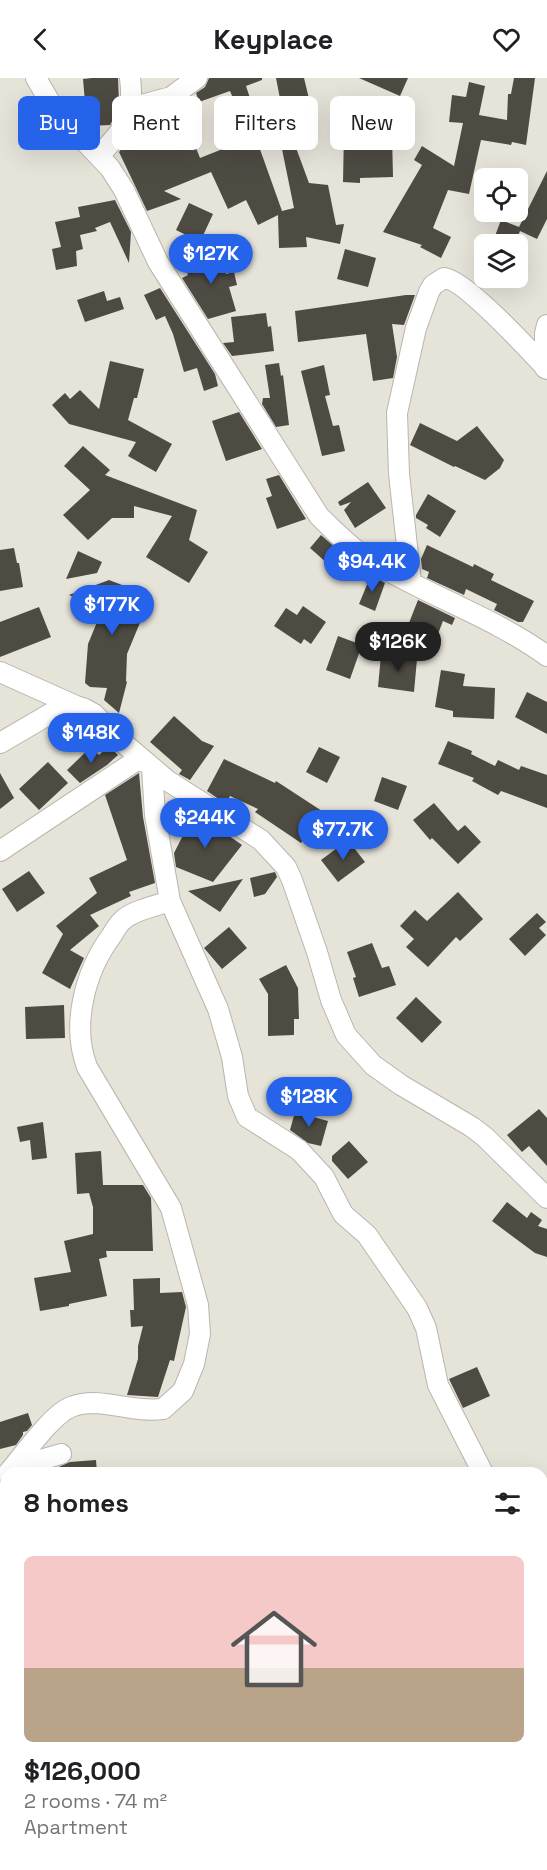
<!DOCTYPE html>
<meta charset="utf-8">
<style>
:root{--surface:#fff;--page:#f2f2f2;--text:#202124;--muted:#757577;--accent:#2563eb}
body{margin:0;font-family:"Space Grotesk",sans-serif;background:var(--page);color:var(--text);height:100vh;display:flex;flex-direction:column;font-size:22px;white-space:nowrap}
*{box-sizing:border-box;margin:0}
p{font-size:20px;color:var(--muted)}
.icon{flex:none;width:33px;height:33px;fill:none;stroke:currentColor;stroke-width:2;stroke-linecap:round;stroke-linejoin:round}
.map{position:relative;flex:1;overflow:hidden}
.drawer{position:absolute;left:0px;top:1389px;width:548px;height:404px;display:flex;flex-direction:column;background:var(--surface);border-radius:18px 18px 0 0;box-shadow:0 6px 24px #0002}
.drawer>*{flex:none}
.top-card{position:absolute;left:18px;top:18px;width:512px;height:54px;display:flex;gap:12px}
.buttons{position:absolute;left:474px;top:90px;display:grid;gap:12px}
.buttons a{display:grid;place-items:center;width:54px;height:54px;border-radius:9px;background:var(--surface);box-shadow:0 6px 24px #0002;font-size:30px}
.price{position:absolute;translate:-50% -51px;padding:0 14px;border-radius:21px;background:var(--accent);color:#fff;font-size:20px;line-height:39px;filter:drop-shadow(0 2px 3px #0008)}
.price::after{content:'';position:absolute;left:50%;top:36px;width:18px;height:14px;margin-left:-9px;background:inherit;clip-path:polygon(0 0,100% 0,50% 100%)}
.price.selected{background:#222;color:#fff}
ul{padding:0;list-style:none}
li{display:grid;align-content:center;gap:12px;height:318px;padding:0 24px}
li span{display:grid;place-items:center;height:186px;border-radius:9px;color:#555}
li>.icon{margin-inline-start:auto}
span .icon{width:108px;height:108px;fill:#fffc;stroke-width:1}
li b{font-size:26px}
h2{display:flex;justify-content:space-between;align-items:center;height:72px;padding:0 24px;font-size:26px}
.chip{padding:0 21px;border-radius:9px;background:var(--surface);box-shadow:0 6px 24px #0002;font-size:21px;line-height:54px}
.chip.selected{background:var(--accent);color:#fff}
header{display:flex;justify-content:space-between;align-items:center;height:78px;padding:0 24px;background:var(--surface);font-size:27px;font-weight:700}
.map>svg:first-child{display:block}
</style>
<header><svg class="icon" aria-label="back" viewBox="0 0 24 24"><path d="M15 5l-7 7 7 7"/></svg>Keyplace<svg class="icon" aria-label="heart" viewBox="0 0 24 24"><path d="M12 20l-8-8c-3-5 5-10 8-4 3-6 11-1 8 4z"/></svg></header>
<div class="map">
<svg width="547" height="1792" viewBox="0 0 547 1792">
<rect width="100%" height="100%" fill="#e6e3d9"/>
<!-- building -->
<path fill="#4e4b43" d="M92 0H118L119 24 115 38 110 47 87 48 76 37 75 24H85L83 1Z
M209 0H262V2L246 8 250 20 235 25 230 13 199 24 196 15 205 9Z
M276 0H304L317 54 292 59 309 105 328 107 336 147 344 146 340 166 306 159 307 169 279 170 278 137 258 147 246 122 228 131 211 94 164 113 181 121 147 133 119 74 131 58 139 43 143 71 153 66 155 71 191 57 200 80 230 68 227 58 252 49 282 133 294 130 274 32 282 31Z
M359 0H408L400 18Z
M514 0H535L526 67 512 64 511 67 481 62 469 116 448 112 433 150 451 159 441 180 420 169 422 167 383 154 422 87 414 82 422 68 454 88 463 45 449 44 452 17 466 19 469 4 485 8 479 37 507 42 508 16H511Z
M344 53 361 54V58L392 57 393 99 360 100V105L343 104Z
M547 93V141L537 161 520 153 515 166H492L501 142 519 149Z
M115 122 131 154 129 185 110 144 95 150 97 153 80 157 83 171 76 173 77 188 56 192 52 171 61 169 55 144 80 139 78 129Z
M189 125 213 136 200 164 176 152Z
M345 171 376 180 368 209 337 201Z
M220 175 226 196 234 194 237 207 229 209 236 233 208 241 182 200 188 197 184 185Z
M160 210 215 296 218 308 204 313 197 290 184 294 173 256 165 238 156 242 144 217Z
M104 213 107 223 120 219 124 231 85 244 77 222Z
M406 217H415L404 247 392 246 397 279 393 300 373 303 366 256 298 264 295 233Z
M266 235 268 249 271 248 274 273 232 278 223 265 234 264 231 239Z
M110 283 144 291 137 320H134L128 342 172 366 156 394 128 378 136 364 69 346 52 327 65 315 70 321 80 312 99 331Z
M279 285 281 298 283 297 289 347 276 349 262 326 263 320H270L265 287Z
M324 287 330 317 325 318 333 348 339 347 345 373 322 378 301 293Z
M239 334 262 371 226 383 212 343Z
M420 345 457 363 477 348 504 382 500 390 485 402 455 388 454 389 410 367Z
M83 368 110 392 105 397 197 432 189 462 208 474 189 505 146 479 172 438 134 428V440H112L88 462 63 437 90 412 64 388Z
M279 397 306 441 277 451 266 420 272 418 266 401Z
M368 404 386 430 355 450 344 432 351 424 340 428 338 424Z
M428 416 456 433 440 459 426 450 428 447 416 440V437Z
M321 457 358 489 346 502 310 470Z
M427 467 473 489 474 486 494 496 491 502 534 523 523 544H518L494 532 497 526 466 511 464 517 427 500 429 494 422 491 421 481Z
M14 470 17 485H19L23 509 0 513V472Z
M78 473 102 484 97 495 66 501Z
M371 497 385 505 375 533 359 526Z
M109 502 151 518 127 576 126 603 127 604 119 635 104 622 107 610 90 609 85 605 88 566 102 532 69 517Z
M418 522 455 540 452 547 443 543 436 561 407 550Z
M303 528 326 544 311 566 304 561 301 566 274 548 286 530 297 537Z
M39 529 51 559 0 579V544Z
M338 558 362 567 350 601 326 592Z
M381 577 417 581 414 614 378 609Z
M441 592 465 596 463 608 495 610 494 641 453 639V633L435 629Z
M527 614 547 624V656L515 639Z
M174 638 202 663 214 668 190 702 179 696 182 692 150 664Z
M448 663 472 673 471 676 495 688 498 682 519 692 521 688 547 697V730L501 713 498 717 472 703 474 700 438 686Z
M109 668 118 677 107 687 80 705 67 692 91 669 99 677Z
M319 669 340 679 327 705 306 694Z
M224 681 275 705 276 703 322 733 301 765 255 734 258 731 230 718 226 726 207 713Z
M48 684 68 705 39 732 19 711Z
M0 695 14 720 0 731Z
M139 695 143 739 155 805 129 814 131 818 90 837 99 848 70 872 84 880 70 911 42 895 63 856 56 848 97 815 89 800 127 782 105 717Z
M382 699 407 708 398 732 374 723Z
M434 725 458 753 465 747 481 764 458 786 432 760 430 762 413 742Z
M195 734 242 767 213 804 176 789 174 775Z
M348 762 365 784 338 804 321 782Z
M29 793 45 815 17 834 2 811Z
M275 794 277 799 265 816 254 819 250 800Z
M243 801 220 834 188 813Z
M458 814 483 841 460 863 456 859 428 889 406 869 414 861 400 848 415 832 427 843Z
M537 835 546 844 539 850 546 857 525 878 509 861Z
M229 849 247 870 222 891 204 870Z
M372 865 382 890 389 888 396 907 359 919 353 900 356 899 347 874Z
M286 887 298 910 299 941H294V957L268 958V916L259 901Z
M416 919 442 944 422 965 396 940Z
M64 927 65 960 26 961 25 929Z
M539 1031 547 1040V1088L529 1068 522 1074 507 1057Z
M295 1034 328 1043 321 1068 308 1065 290 1052Z
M43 1044 47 1080 32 1082 30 1062 20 1064 17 1049Z
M349 1063 368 1084 348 1101 332 1083V1078Z
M101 1073 103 1107H143L151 1120 153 1173H106L107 1179 99 1181 107 1218 69 1226V1228L40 1233 34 1200 71 1194 64 1163 93 1156V1129L89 1115 77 1116 75 1075Z
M507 1124 527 1140 531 1134 542 1142 538 1148 547 1151V1179L535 1175 492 1143Z
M160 1200V1215L182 1214 186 1229 174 1283 170 1282 158 1319 127 1317 138 1281V1268L143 1248 131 1249 130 1232H134L133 1201Z
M477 1289 490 1318 463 1330 449 1301Z
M28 1335 32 1347 27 1353 23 1354V1357L16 1367 0 1371V1344Z
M96 1382 97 1395H54V1391L70 1384Z"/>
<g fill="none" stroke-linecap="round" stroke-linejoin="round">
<!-- minor casing -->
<g stroke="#b9b6ad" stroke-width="22">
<path id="minor" d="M36 0 54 31 110 90 124 112 158 184 319 438C334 453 350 469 368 481 425 517 492 538 547 578
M131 30 171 19 197 0
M99 78C124 50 135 40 130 0
M545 290V256L547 247
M411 504 399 396 397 335 416 250 429 214 433 207 444 200C464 201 531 274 547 291
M0 594 76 628
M0 665 60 630 76 628 83 630 94 636 121 663 168 703 261 762 286 789 292 802 317 874 331 922 346 957 373 987 401 1007 472 1049 485 1059 547 1120
M152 690 155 737 170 823
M0 773 140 680
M13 1392 23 1387 61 1376
M8 1395C23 1378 52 1336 71 1329 78 1326 87 1325 94 1325 118 1326 139 1334 163 1331L183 1313 194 1286 200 1256 198 1227 171 1130 87 989C71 947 85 893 112 857 115 852 118 846 123 842 132 833 158 827 170 823L218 931 232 979 238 1018 247 1039 299 1072 324 1099 343 1136 367 1157 417 1230 426 1250 438 1307 483 1395
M542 1540 547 1549
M0 1709 6 1699
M153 1788 154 1786"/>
</g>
<!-- minor -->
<use href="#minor" stroke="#fff" stroke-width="20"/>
</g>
</svg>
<div class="buttons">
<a><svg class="icon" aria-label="locate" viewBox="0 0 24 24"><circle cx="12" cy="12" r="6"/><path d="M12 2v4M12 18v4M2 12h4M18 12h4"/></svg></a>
<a><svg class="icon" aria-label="layers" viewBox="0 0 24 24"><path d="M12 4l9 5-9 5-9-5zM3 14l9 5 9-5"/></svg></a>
</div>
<b class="price" style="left:211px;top:207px">$127K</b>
<b class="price" style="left:372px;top:515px">$94.4K</b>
<b class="price" style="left:112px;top:558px">$177K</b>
<b class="price selected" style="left:398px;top:595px">$126K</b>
<b class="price" style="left:91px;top:686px">$148K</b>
<b class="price" style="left:205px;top:771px">$244K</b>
<b class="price" style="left:343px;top:783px">$77.7K</b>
<b class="price" style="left:309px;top:1050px">$128K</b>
<div class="top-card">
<a class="chip selected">Buy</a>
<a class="chip">Rent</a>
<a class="chip">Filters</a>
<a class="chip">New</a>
</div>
<section class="drawer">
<h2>8 homes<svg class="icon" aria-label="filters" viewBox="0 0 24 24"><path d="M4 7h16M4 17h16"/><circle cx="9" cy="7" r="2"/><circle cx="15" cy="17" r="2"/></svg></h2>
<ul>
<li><span style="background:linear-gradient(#f6c9c9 60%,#b9a48a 0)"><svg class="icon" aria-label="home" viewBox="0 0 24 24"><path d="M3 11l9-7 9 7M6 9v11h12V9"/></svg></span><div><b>$126,000</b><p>2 rooms · 74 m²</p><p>Apartment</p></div></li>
</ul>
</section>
</div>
